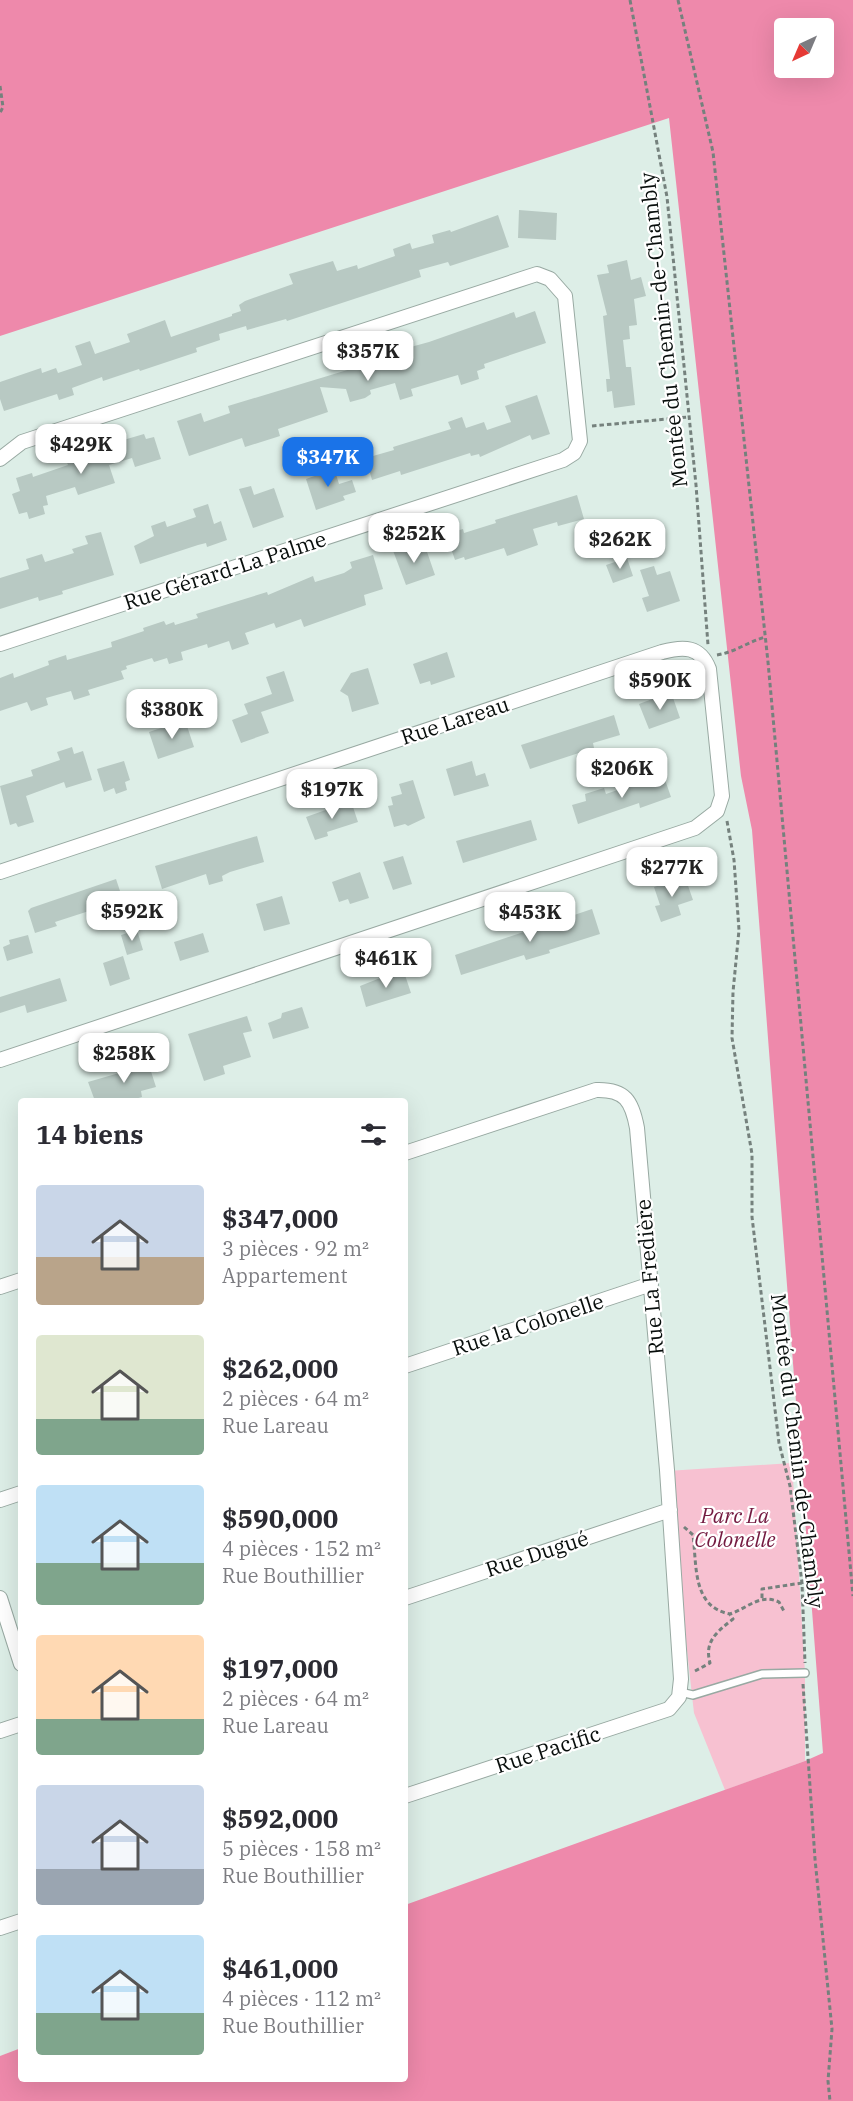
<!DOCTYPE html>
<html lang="fr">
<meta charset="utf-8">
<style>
:root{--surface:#fff;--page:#f7f7f7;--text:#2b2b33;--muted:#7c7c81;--accent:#1a73e8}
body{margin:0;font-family:"IBM Plex Serif",serif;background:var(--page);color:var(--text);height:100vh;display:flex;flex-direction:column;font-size:22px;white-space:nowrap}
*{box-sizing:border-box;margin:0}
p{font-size:20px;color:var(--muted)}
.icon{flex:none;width:33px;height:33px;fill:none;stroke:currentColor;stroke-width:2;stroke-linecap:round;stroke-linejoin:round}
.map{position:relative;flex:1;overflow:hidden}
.details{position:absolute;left:18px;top:1098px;width:390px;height:984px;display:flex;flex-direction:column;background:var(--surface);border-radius:6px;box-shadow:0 6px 24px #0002}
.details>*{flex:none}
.needle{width:39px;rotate:224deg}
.controls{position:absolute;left:774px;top:18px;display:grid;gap:12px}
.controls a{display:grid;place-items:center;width:60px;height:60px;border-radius:6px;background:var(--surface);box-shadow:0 6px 24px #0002;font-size:30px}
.price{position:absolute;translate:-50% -51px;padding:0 14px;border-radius:12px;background:#fff;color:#222;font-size:20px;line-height:39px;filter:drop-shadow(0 2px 3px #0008)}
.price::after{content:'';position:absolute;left:50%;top:36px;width:18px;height:14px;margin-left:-9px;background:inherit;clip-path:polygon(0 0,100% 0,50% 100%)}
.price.selected{background:var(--accent);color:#fff}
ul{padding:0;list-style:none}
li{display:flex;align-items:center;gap:18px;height:150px;padding:0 18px}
li span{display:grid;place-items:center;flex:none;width:168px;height:120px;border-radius:6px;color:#555}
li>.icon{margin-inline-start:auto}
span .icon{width:72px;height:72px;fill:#fffc;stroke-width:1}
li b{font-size:26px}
h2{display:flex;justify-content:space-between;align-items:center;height:72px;padding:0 18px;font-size:26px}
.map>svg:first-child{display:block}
</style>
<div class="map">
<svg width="853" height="2101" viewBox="0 0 853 2101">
<rect width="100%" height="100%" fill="#ddeee7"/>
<!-- green -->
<path fill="#f7c1d1" d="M792 1463 805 1673V1761L725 1790 694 1713 667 1471Z"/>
<!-- forest -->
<path fill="#ee89ab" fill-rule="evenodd" d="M0 0H853V2101H0V2056L21 2048V2079H405V1905L805 1761 823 1753 752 830 741 776 669 118 0 336ZM784 28H824V68H784Z"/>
<!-- building -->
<path fill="#b8c9c3" d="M519 210 557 213 556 240 518 238Z
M498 215 509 247 450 266 448 262 419 270 421 277 287 321 286 319 247 330 246 326 219 334 220 340 196 348 197 352 140 371 139 369 103 381 102 377 72 388 74 395 59 400 57 394 4 411 0 399V382L41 368 42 373 56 368 58 373 82 365 75 346 90 341 95 354 130 342 127 334 165 320 171 337 232 316V314L241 311 239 305 245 301 293 284 289 274 333 261 337 271 357 265 358 269 395 256 393 249 410 243 412 249 434 243 432 235 450 230 451 232Z
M627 260 631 280 641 277 646 296 634 299 637 325 629 326 630 339 623 340 626 367H631L635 405 614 408 612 391 607 392 606 379H610L603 316 607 315 597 275 609 273 607 265Z
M535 311 546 343 484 364 485 368 477 371 479 379 461 385 458 375 411 389 413 396 400 400 395 383 370 390 371 394 365 398 350 402 346 389 320 387 328 412 278 429 280 436 245 447 242 438 189 456 177 421 201 413 204 422 230 413 228 406 387 358 385 354 429 342 514 312 516 318Z
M537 395 550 434 532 440 530 435 480 457 479 454 471 456 470 453 401 475 400 471 372 480 366 458 394 450 393 447 451 429 448 422 462 417 466 428 484 422 487 430 511 422 505 406Z
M144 434 146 439 154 437 161 459 135 467 132 458 109 465 115 483 78 495 75 487 46 496 48 505 43 506 45 514 29 519 27 512 19 514 12 494 20 491 16 478 32 473 33 477 68 465 66 460 85 454 87 460 123 448 120 441Z
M332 461 339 484 352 480 356 492 343 496 345 500 316 510 306 479 323 473 321 465Z
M251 486 254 495 274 488 284 517 253 528 239 489Z
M577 495 584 519 558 526 557 522 533 529 538 545 507 556 504 548 465 560 464 557 455 560 446 534 463 529 464 533 496 523 495 520Z
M208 504 214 524 221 521 227 540 207 547 206 543 198 545 140 564 134 546 154 536 151 526 165 521 167 527 196 517 193 509Z
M101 532 114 575 62 591 63 594 39 601 38 597 0 609V578L29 569 26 559 42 554 45 562 74 553 72 549 88 544 85 536Z
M404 544 407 552 425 546 435 575 406 585 392 548Z
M373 555 383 589 364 595 366 605 304 627 301 619 276 628 274 623 245 633 249 644 232 650 229 641 208 648 207 644 181 652 183 660 169 664 167 658 154 662 152 658 126 666 127 669 121 671 124 679 88 690 90 695 74 700 71 691 46 698 48 705 31 711 27 702 0 711V678L13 673 14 678 49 665 48 661 66 655 67 660 112 647 111 642 144 631 143 628 164 621 166 625 174 622 175 625 198 618 196 614 267 592 268 595 313 576 315 582 344 573 352 568 350 562Z
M627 558 633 576 613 583 606 565Z
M654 566 657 575 670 571 680 601 647 612 642 598 649 596 640 570Z
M447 652 455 677 431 685 430 681 420 684 413 664Z
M368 668 379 704 352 712 348 696 340 691 351 673Z
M284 671 294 701 261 712 269 733 241 743 232 720 248 714 244 704 272 694 266 677Z
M671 692 680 718 649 729 639 704Z
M614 715 620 735 593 743 594 748 530 769 521 745Z
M185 720 194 747 158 759 149 732Z
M72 747 74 754 83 751 92 780 66 788 64 782 26 796 34 822 18 827 16 823 10 825 0 786 33 776 31 770 60 760 57 752Z
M124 761 130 780 125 782 127 790 116 794 114 788 104 792 97 769Z
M472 761 476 776 485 773 489 786 454 796 446 769Z
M663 774 671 797 640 808 639 803 578 824 572 805 586 801 585 794 604 788 606 794Z
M413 780 425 818 408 826 405 824 394 827 388 806 393 805 391 797 402 794 399 784Z
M351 801 358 822 327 832 328 836 315 840 306 817Z
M531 820 537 840 463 863 456 841Z
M257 836 264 862 230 872 222 876 223 881 209 885 206 874 162 889 155 866Z
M403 856 412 884 393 890 383 862Z
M360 872 369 898 350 904 348 899 339 902 332 882Z
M685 877 693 900 678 905 681 915 661 922 655 906 660 905 654 887Z
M116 879 123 900 55 922 57 926 35 933 28 911 31 908Z
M282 896 290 924 264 931 256 904Z
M592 909 600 934 549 950 550 953 526 960 524 955 461 975 455 955Z
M137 930 143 950 127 955 121 935Z
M203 933 209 952 180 961 174 942Z
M28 935 33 953 7 961 3 947 10 944 9 940Z
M123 956 130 979 110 986 103 963Z
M403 969 411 993 366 1007 360 986Z
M60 978 67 1001 27 1013 25 1005 0 1013V997Z
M302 1007 309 1028 273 1039 268 1023 281 1018 282 1013Z
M247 1016 252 1031 243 1033 251 1057 223 1066 225 1074 204 1081 188 1034Z
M147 1059 156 1087 141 1091 142 1097 128 1101H95L88 1082 133 1069 131 1064Z"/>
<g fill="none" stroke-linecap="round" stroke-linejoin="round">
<!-- service casing -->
<g stroke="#98a9a2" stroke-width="10">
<path id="service" d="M680 1692 693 1695 762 1674 805 1673"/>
</g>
<!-- minor casing -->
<g stroke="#98a9a2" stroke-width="16">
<path id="minor" d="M0 459 22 442 537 274 550 279 565 296 580 441 574 453 563 460 0 644
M0 872 662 652C684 646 700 646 709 669L722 796 717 811 695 828 0 1060
M405 1153 596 1090C625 1089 632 1101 637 1128L667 1470 681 1679 679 1697 669 1709 405 1796
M0 1287 21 1280
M405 1366 651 1284
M0 1500 21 1493
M0 1598 21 1664
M405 1598 670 1510
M0 1731 21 1724
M0 1928 21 1921"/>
</g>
<!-- path -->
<path stroke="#75817d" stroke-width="3" stroke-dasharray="4.5 3" stroke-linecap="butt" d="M630 0 667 197 696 485 708 645
M678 0 713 152 768 662 853 1596
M0 86 3 107 0 113
M592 426 688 417
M717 655C735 652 748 642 765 637
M727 821 734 860 739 930 733 992 732 1038 752 1154V1217L779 1443 790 1486 802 1583 805 1663
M684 1527 693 1535C697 1566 692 1607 730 1614 748 1608 760 1593 779 1602L785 1613
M762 1598V1589L802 1583
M695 1671 710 1663C704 1641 717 1632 733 1619L730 1615
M803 1684 815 1859 832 2029 828 2081 830 2101"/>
<!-- service -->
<use href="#service" stroke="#fff" stroke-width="7"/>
<!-- minor -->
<use href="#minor" stroke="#fff" stroke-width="14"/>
</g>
<g text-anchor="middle" stroke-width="4.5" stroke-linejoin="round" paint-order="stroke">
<!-- street labels -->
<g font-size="21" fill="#080e0c" stroke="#fff">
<text transform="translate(664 330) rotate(-96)" y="7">Montée du Chemin-de-Chambly</text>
<text transform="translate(225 571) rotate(-18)" y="7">Rue Gérard-La Palme</text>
<text transform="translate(455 721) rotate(-18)" y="7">Rue Lareau</text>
<text transform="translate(650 1277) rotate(-95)" y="7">Rue La Fredière</text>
<text transform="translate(528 1325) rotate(-18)" y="7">Rue la Colonelle</text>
<text transform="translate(797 1451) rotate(83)" y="7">Montée du Chemin-de-Chambly</text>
<text transform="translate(537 1554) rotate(-18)" y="7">Rue Dugué</text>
<text transform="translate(548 1750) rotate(-18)" y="7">Rue Pacific</text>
</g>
<!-- park labels -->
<g font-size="21" font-style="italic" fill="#731a40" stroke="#fff">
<text x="735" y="1523">Parc La<tspan x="735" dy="24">Colonelle</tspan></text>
</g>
</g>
</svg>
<div class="controls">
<a><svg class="needle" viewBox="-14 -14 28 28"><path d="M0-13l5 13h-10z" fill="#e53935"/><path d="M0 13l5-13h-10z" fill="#7c7c81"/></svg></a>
</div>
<b class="price" style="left:368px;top:382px">$357K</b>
<b class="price" style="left:81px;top:475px">$429K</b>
<b class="price selected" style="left:328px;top:488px">$347K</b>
<b class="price" style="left:414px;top:564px">$252K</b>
<b class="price" style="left:620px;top:570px">$262K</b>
<b class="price" style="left:660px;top:711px">$590K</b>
<b class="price" style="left:172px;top:740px">$380K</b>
<b class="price" style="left:622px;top:799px">$206K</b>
<b class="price" style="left:332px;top:820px">$197K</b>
<b class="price" style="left:672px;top:898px">$277K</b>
<b class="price" style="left:132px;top:942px">$592K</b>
<b class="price" style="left:530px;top:943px">$453K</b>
<b class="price" style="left:386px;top:989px">$461K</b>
<b class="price" style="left:124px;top:1084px">$258K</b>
<section class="details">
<h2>14 biens<svg class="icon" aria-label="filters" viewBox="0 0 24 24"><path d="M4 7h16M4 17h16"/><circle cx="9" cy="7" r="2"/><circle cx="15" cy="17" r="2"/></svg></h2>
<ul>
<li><span style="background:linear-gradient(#c9d6e8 60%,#b9a48a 0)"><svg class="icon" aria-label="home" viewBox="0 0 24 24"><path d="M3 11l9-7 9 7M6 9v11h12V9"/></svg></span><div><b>$347,000</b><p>3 pièces · 92 m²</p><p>Appartement</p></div></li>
<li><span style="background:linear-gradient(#dfe7d0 70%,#7fa58c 0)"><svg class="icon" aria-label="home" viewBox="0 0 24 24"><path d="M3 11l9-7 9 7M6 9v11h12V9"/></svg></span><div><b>$262,000</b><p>2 pièces · 64 m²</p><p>Rue Lareau</p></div></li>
<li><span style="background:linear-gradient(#bfe0f5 65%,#7fa58c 0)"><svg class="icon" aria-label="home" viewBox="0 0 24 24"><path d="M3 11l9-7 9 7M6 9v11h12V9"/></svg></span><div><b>$590,000</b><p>4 pièces · 152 m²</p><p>Rue Bouthillier</p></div></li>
<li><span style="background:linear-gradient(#ffd9b3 70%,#7fa58c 0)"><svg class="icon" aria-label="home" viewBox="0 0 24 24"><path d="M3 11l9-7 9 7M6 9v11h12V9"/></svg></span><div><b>$197,000</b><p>2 pièces · 64 m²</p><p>Rue Lareau</p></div></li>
<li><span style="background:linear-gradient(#c9d6e8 70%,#9aa5b1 0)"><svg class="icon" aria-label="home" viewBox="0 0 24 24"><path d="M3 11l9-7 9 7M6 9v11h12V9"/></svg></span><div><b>$592,000</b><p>5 pièces · 158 m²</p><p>Rue Bouthillier</p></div></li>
<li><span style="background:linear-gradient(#bfe0f5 65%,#7fa58c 0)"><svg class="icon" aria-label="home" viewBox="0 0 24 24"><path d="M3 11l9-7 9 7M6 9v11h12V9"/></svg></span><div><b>$461,000</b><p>4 pièces · 112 m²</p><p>Rue Bouthillier</p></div></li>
</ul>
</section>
</div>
